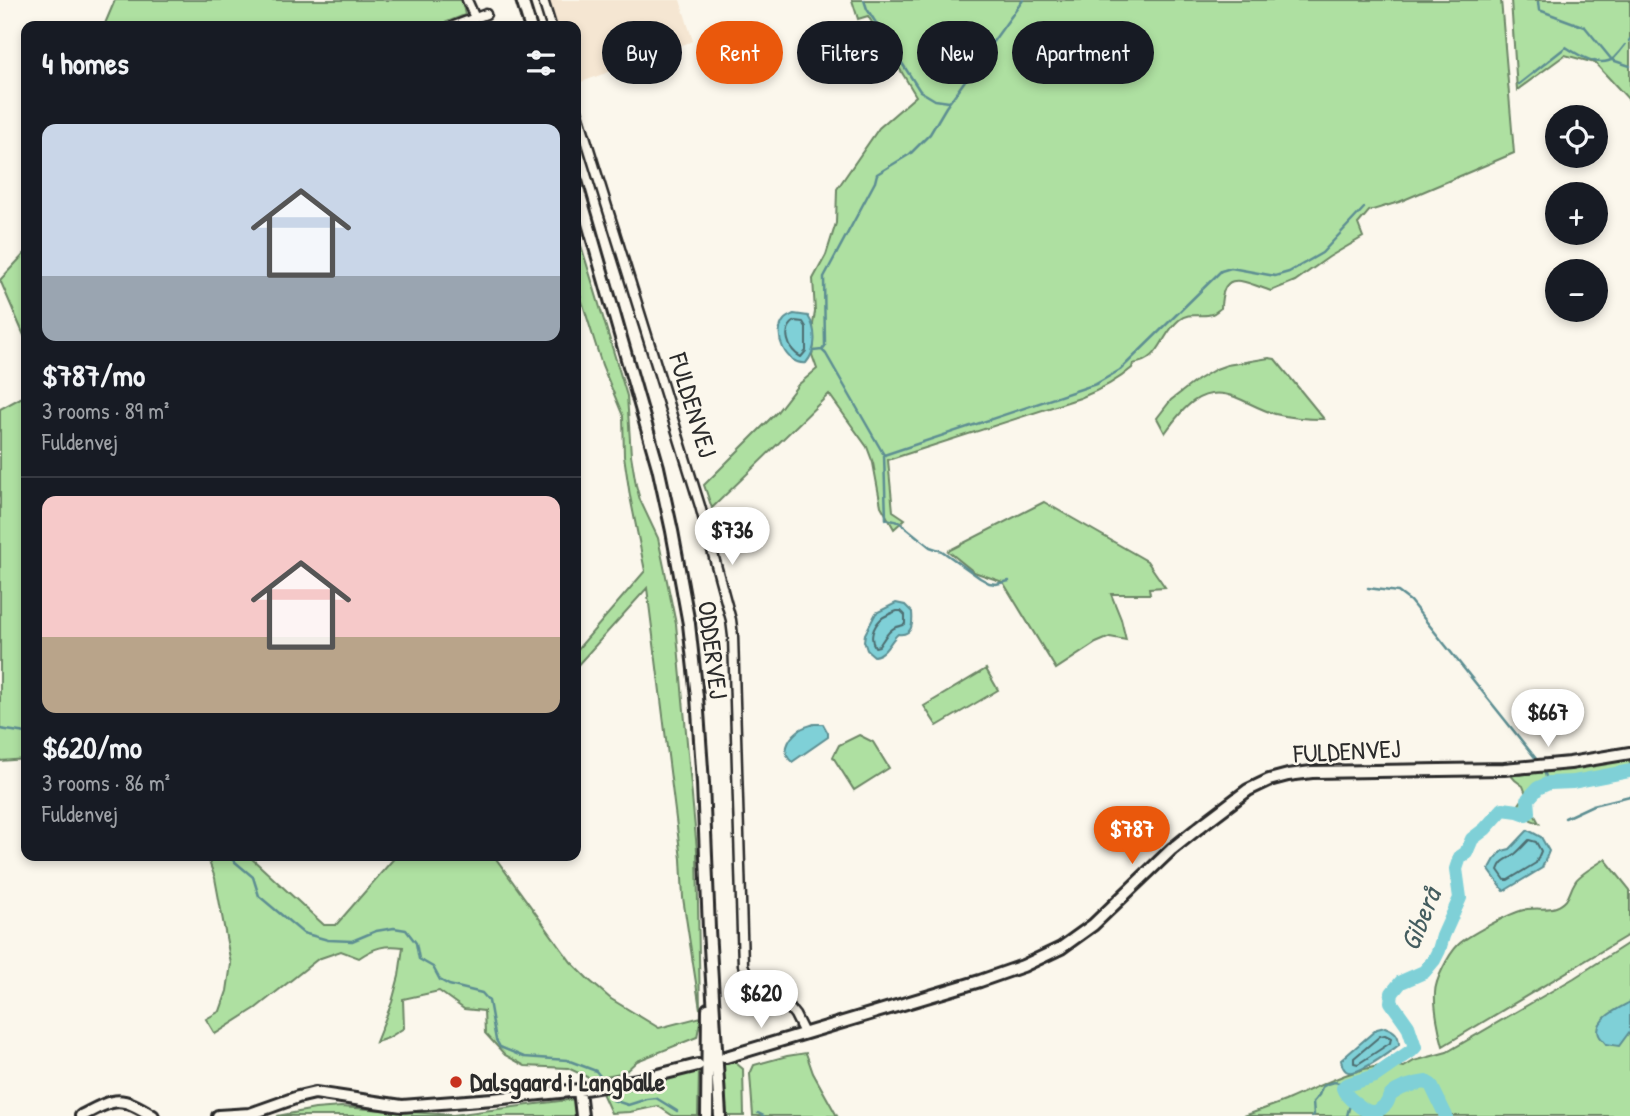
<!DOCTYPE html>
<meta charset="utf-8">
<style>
:root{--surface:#171b24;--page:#20242c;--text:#f1f3f6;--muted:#9ea1a6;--line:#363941;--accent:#ea580c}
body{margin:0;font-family:"Patrick Hand",sans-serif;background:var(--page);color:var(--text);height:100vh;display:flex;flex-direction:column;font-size:26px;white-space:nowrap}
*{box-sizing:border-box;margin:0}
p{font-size:23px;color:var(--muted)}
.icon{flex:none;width:38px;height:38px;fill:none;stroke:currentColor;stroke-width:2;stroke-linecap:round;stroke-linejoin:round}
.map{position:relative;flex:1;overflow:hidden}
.drawer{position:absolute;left:21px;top:21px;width:560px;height:840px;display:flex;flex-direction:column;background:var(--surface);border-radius:14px;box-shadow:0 4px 10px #0003}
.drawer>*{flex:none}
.top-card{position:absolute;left:602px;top:21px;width:665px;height:63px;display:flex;gap:14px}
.tools{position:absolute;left:1545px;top:105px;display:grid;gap:14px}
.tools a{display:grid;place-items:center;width:63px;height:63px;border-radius:50%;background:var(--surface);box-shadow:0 4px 10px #0003;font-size:35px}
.price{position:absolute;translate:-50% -60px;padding:0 16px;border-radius:24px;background:#fff;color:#222;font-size:23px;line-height:46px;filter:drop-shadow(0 2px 4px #0008)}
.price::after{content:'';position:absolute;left:50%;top:42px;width:21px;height:16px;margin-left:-10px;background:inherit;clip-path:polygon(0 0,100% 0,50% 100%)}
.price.current{background:var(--accent);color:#fff}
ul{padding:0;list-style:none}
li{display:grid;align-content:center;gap:14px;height:371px;padding:0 21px}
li+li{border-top:2px solid var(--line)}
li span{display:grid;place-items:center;height:217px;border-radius:14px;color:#555}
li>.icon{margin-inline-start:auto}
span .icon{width:126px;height:126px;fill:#fffc;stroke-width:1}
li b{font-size:30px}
h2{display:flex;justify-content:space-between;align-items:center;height:84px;padding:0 21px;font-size:30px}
.tag{padding:0 24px;border-radius:32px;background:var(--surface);box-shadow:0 4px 10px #0003;font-size:24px;line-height:63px}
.tag.current{background:var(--accent);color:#fff}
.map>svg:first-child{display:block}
</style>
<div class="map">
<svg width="1630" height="1116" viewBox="0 0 1630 1116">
<rect width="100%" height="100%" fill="#fbf7ec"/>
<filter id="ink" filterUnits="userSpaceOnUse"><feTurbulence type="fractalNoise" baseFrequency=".0143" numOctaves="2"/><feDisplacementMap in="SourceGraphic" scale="14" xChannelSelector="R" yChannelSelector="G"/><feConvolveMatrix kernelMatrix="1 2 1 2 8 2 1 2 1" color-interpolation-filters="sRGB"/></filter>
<g filter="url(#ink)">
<!-- built -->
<path fill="#f5e6d2" d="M547 0H680L693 41 576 84V26H555Z"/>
<!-- green -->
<path fill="#aee0a1" stroke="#6c8666" stroke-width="2" d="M115 0H462L465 15 437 26H104Z
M852 0H1501L1514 153 1399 202 1369 211 1358 224 1363 237 1329 257 1295 281 1271 291C1244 282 1222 267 1221 308 1218 310 1215 313 1212 314 1201 318 1189 311 1179 320 1159 337 1163 359 1133 364L1132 368C1116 382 1100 390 1080 398L888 460 893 511 905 519 894 529 881 506 873 463 867 447 829 394 712 508 704 485 777 412 798 385 817 369 812 355 814 345 813 324 815 312 813 279 826 255 836 223 837 189 879 128 916 96 868 16 858 19Z
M1511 0H1630V101L1595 63 1565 55 1517 90Z
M576 229 627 396 631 455 636 485 640 500 658 538 676 624 697 850 700 1009 683 898 681 859 647 588 576 667V651L645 571 630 496 624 456 623 416 602 365 576 282Z
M26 252V340L0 280Z
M1269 358 1275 359 1324 419C1308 419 1291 418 1275 414 1261 410 1248 402 1235 397 1201 384 1182 409 1165 433L1157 418 1171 400 1197 380 1216 369 1227 365Z
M26 395V759L0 761V409Z
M1044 502 1147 561 1165 587 1149 588 1150 594H1111L1121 619 1126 640 1110 637 1096 643 1056 669 1003 582 974 572 948 551Z
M986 669 998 690 937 726 924 706Z
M859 735 873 742 889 768 854 790 833 757 839 745Z
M1630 758V775L1540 790 1532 799 1533 812 1539 823 1531 820 1518 806 1526 794 1523 786 1515 780 1509 773 1520 775 1564 769Z
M207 856H249L324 925H336L396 856H494L571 962 589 980 611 999 659 1028 701 1017 697 1037 637 1061 625 1072 591 1079 568 1068 525 1066 505 1055 485 1033 484 1011 464 1009 439 991 403 999 404 1028 388 1038 376 1042 392 1002 399 976 403 947C384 945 375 947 359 958L341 951 318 959 256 1008 215 1034 206 1019 220 1011 227 991 231 964 215 878Z
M1605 859 1630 890V934L1443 1046C1439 1032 1434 1007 1435 993 1435 980 1449 954 1458 945 1467 936 1507 915 1520 911 1532 906 1546 911 1556 907 1571 901 1568 893 1575 882 1579 874 1597 865 1605 859Z
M1630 942V1116H1244C1258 1111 1272 1106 1285 1101 1318 1087 1368 1059 1404 1067L1414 1061 1447 1052 1574 978Z
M806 1053 813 1073 837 1116H753L750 1074 754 1065 787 1056Z
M731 1059 743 1069 744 1116H727L723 1063Z
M699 1070 698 1116H673L658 1106 630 1112 611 1113 602 1093Z
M575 1099 579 1116H277L315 1109 341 1107 453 1115Z"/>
<!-- water -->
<path fill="#7fd0d7" stroke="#5d8e92" stroke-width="2" d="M794 314 808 316C817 330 817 350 806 363 786 366 772 334 784 320 786 317 790 316 794 314Z
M896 603 905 605 912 612C913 623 913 636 898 634 889 642 886 655 874 656L867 650 864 641 865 634 876 613Z
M814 724H823L828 733V737L792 762C781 753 788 739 798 731 802 727 809 726 814 724Z
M1528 830 1541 837 1549 851 1542 868 1504 891 1489 870 1495 859 1502 851 1510 849Z
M1630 1002V1031L1619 1046 1606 1044C1604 1041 1600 1038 1599 1035 1593 1019 1620 1008 1630 1002Z
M1385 1027C1395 1031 1399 1034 1399 1045 1389 1052 1356 1078 1346 1071 1342 1068 1342 1064 1341 1060L1377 1029Z"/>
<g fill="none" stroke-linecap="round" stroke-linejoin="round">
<!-- shore -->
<path stroke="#4d6d70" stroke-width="2" d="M795 321 803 322 806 327V351L801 357C788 350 781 330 795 321Z
M897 611H901L905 615V624C903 626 899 626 896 627 888 630 883 640 879 646L875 647C869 638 873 627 881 619 884 616 892 613 897 611Z
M1529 840 1536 842 1541 851 1536 863 1508 880H1505L1498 870C1502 859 1507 860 1515 854 1520 850 1525 844 1529 840Z
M1385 1035 1391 1038 1390 1043 1358 1064 1354 1063V1058L1380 1036Z"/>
<!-- stream -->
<path stroke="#5d8e92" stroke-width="2.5" d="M864 0 867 9 920 91 935 100 949 102
M1538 2 1539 10 1585 27 1612 60 1630 66
M1629 41 1630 39
M1519 84 1566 47C1578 55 1600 69 1614 58 1618 54 1622 49 1625 45
M822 350 825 346 824 277 875 182 877 174 910 154 930 134 946 107 1023 0
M813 351 822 350 826 354 884 455 886 519 899 522 930 547 942 551 980 578 989 583 996 584 1009 581
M884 455 1096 384 1120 370 1221 271 1231 268 1275 276 1289 272 1322 253 1364 208
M1368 588 1398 592 1410 601 1537 760
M0 729 26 733
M1544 770 1548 784
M1565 818 1593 805 1630 796
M228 856 253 877 259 896 303 933 328 940 352 941 376 931 394 928 406 930 416 943 419 959 433 967 440 980 449 985 482 993 489 1001 496 1040 500 1047 524 1057 567 1060 596 1071 600 1076
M613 1100 628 1105 647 1099 656 1098 677 1111
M758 1113 764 1116
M1312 1116 1314 1115 1313 1102 1319 1095 1322 1087C1331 1081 1337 1081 1346 1085
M1347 1116 1349 1108 1354 1102"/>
<!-- river -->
<path stroke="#7fd0d7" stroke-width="14" d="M1446 1116 1431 1085 1426 1082C1416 1083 1397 1088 1390 1096 1388 1099 1388 1103 1385 1105 1375 1116 1367 1113 1357 1104 1351 1100 1345 1095 1343 1088L1346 1085 1375 1076 1411 1051 1415 1047 1408 1026 1391 1002 1392 993 1401 982 1424 972 1434 960 1439 950 1443 936 1460 898 1456 869 1460 857 1466 853 1472 839 1485 829 1503 809 1518 811 1526 814 1529 812 1528 799 1538 788 1549 783 1573 782 1630 771"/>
<!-- street casing -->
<g stroke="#2b2b2b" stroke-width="13">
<path id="street" d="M467 0 475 18
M543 0 551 26
M454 26 486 14
M576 107 700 506 731 620 733 636 743 965 749 978 757 985 786 1004 795 1015 804 1033"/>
</g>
<!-- secondary casing -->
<g stroke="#2b2b2b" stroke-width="16">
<path id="secondary" d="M522 0 530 26
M576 181 658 467 672 531 689 624 697 697 703 783 709 929 720 1116
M726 1057 980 981 1023 966 1061 948 1093 925 1172 849 1207 821 1248 790 1269 780 1288 775 1312 772 1504 769 1570 763 1630 753
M579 1090 582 1116
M81 1116C116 1098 119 1095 153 1116
M218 1116 250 1114 298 1097 315 1093 402 1106 493 1099 579 1090 638 1080 698 1065
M707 1116 708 1009"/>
</g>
<!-- street -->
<use href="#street" stroke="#fbf7ec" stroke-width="8"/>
<!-- secondary -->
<use href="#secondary" stroke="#fbf7ec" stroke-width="10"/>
</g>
</g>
<!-- markers -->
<circle fill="#c8321e" stroke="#fbf7ec" stroke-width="2.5" cx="456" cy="1082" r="7"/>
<g text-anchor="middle" stroke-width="5" stroke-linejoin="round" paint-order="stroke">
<!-- street labels -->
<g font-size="26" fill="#2b2b2b" stroke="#fbf7ec">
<text transform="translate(693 405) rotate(73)" y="9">FULDENVEJ</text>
<text transform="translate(713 650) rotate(83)" y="9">ODDERVEJ</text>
<text transform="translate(1347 751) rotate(-3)" y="9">FULDENVEJ</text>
</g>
<!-- poi labels -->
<g font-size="26" font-weight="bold" fill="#2b2b2b" stroke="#fbf7ec" text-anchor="start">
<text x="470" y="1091">Dalsgaard i Langballe</text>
</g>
<!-- water labels -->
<g font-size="28" font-style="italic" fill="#445d5f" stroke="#fbf7ec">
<text transform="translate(1420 919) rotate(-68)" y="10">Giberå</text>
</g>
</g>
</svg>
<div class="tools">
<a><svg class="icon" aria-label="locate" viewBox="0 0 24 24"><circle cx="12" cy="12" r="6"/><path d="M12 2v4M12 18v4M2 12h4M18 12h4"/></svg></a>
<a>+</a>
<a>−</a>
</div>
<b class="price" style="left:732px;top:567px">$736</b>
<b class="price" style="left:1548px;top:749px">$667</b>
<b class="price current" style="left:1132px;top:866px">$787</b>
<b class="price" style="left:761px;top:1030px">$620</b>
<div class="top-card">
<a class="tag">Buy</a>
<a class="tag current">Rent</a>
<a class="tag">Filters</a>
<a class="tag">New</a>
<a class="tag">Apartment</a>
</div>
<section class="drawer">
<h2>4 homes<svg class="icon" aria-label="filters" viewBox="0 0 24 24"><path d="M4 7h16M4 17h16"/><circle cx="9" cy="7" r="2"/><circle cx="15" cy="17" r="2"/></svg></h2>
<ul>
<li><span style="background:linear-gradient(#c9d6e8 70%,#9aa5b1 0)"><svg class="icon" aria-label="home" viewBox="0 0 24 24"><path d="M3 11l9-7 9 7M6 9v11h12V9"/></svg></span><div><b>$787/mo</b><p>3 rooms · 89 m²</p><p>Fuldenvej</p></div></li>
<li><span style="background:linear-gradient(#f6c9c9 65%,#b9a48a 0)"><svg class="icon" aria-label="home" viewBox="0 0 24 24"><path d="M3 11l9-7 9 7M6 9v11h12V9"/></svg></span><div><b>$620/mo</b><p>3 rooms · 86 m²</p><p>Fuldenvej</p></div></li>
</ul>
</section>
</div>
